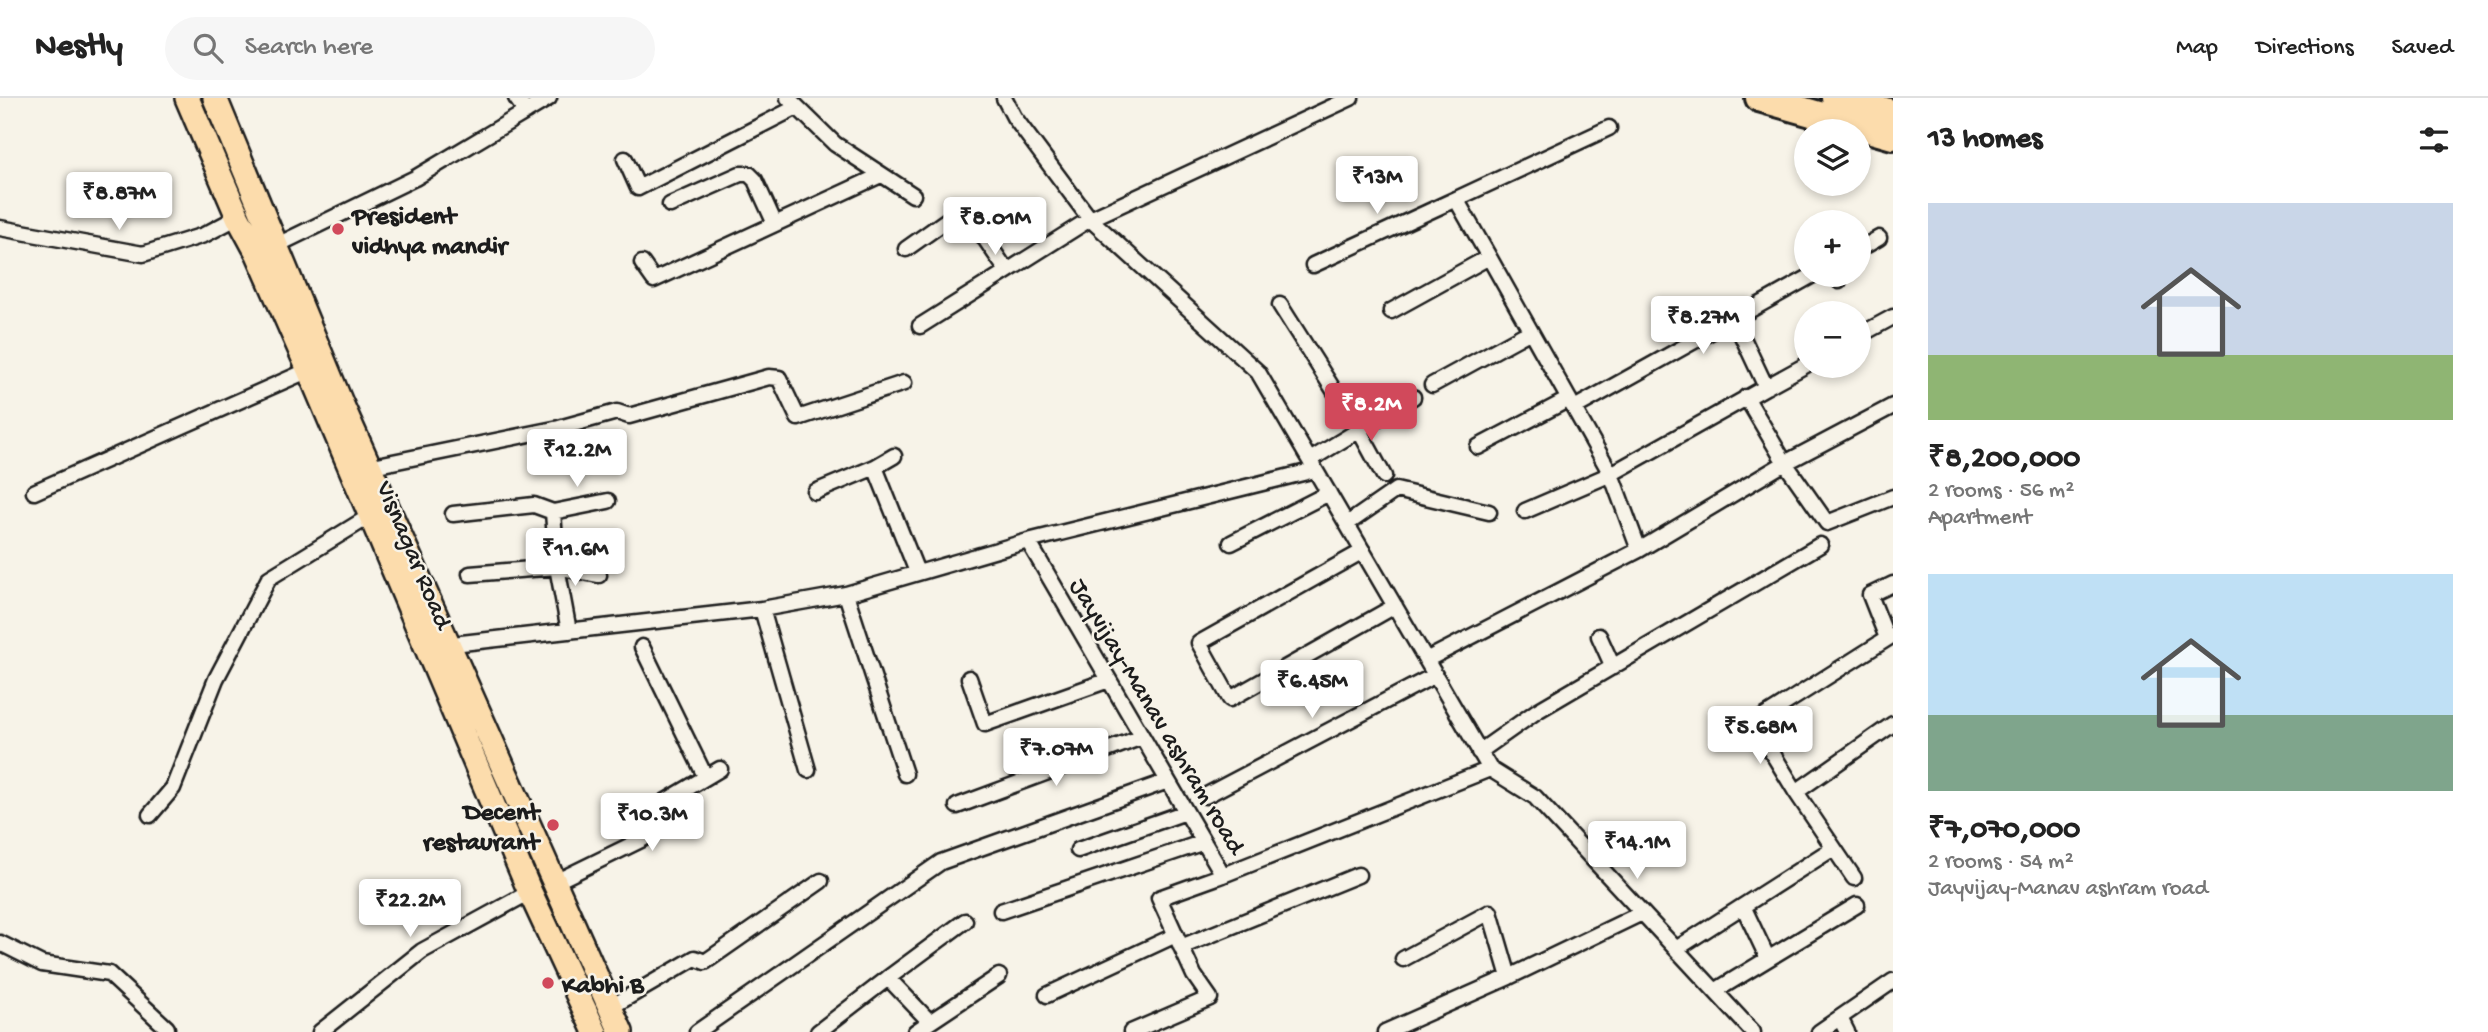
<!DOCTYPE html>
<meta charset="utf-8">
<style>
:root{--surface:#fff;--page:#f6f6f6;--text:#222;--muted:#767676;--line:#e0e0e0;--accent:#d1495b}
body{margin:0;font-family:"Gochi Hand",sans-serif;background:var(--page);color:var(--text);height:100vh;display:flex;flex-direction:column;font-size:26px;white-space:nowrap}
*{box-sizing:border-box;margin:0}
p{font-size:23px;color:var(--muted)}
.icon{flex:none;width:38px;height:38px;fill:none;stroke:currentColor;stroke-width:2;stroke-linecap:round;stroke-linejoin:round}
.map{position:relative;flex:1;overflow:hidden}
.side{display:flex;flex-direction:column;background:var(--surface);width:595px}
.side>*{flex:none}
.fabs{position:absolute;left:1794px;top:21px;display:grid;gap:14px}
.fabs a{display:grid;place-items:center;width:77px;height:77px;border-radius:50%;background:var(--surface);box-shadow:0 4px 10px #0003;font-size:35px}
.price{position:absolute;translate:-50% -60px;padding:0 16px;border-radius:7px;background:#fff;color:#222;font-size:23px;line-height:46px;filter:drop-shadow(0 2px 4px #0008)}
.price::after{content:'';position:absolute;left:50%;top:42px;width:21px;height:16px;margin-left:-10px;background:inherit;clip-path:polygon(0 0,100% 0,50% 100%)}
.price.selected{background:var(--accent);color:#fff}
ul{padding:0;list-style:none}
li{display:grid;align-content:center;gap:14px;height:371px;padding:0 35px}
li span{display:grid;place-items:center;height:217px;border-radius:0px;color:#555}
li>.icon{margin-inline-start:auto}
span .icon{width:126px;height:126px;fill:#fffc;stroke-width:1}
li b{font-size:30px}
h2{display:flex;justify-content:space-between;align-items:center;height:84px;padding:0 35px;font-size:30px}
header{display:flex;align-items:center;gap:42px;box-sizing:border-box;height:98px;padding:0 35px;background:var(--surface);border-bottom:2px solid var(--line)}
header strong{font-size:33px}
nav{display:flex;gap:38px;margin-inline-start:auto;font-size:24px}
.search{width:490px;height:63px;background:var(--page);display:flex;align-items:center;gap:18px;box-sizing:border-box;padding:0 24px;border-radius:38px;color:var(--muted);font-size:26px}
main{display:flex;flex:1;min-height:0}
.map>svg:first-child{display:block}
</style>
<header>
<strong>Nestly</strong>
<div class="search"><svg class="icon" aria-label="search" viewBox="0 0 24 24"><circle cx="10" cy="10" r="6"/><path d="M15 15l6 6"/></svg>Search here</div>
<nav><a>Map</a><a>Directions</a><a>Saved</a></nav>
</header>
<main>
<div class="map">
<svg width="1893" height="934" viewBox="0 0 1893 934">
<rect width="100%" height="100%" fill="#f7f3e8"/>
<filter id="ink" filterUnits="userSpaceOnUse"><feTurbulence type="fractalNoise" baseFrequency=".0143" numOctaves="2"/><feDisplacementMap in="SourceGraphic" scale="14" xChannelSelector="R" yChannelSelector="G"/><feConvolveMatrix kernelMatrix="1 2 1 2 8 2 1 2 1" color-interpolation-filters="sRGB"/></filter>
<g filter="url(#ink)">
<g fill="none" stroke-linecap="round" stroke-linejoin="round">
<!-- street casing -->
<g stroke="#1c1c1c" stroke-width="19">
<path id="street" d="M516 0 526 14
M788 0 835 46 913 97
M1004 0 1014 19 1090 121 1258 274 1490 671 1535 699 1753 934
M625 61 638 90 797 9
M670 107 740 76H749L755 82 775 126
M0 130 143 156 204 137 238 119
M271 150 415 80 549 0
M906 151 964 110 1007 173
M1858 152 1879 140
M1489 159 1456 101 1609 30
M642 165 654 182 881 77
M1313 167 1456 101
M1835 177 1839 183
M1280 207 1359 332 1384 378
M1391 213 1489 159 1611 376 1639 452
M1734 221 1766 289 1806 267
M920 228 1090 121 1351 0
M1858 238 1893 219
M1432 287 1529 234
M1746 299 1785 365 1893 308
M1576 309 1813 177
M1478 349 1569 301
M1310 362 1413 299
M875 369 894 358
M363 370 559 330 617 314 629 318 769 279 779 280 798 320 904 285
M34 394 309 272
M815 394 875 369 917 474
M1525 413 1611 376 1766 289
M453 416 534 407 553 414 608 403
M1347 426 1396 392 1489 414
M1028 443 1223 777 1490 671
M1231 445 1329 395
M1363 453 1199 545 1230 601 1395 508
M470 476 557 469 553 414
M846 496 905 676
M762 511 808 672
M569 533 557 469 599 477
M1599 538 1613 569
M1887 540 1870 497 1893 486
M444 547 762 511 846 496 1028 443 1315 372
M642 549 705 678
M1426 562 1639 452 1785 365 1827 425 1893 399
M969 580 985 626 1109 582
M1479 654 1537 613 1820 447
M1796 694 1893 626
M1205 698 1435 577
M957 708 1142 639
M150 717 173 690 216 581 269 480 370 418
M1078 752 1186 714
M1854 780 1796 694 1754 625 1893 537
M551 786 643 741 661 706 720 671
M1743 808 1832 751
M1001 813 1204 744
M0 845 42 866 109 876 167 930
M1181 849 1358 777
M1676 851 1743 808 1768 861
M1403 861 1490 814 1509 879
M888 880 965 823
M1715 893 1857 807
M1047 897 1176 837
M611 909 695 860 705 864 821 783
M1840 920 1847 934
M320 934 422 853 530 794
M697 934 941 764 1168 683
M818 934 888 880 930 924
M915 934 999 878
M1131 934 1210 900 1194 877 1159 800 1223 777
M1385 934 1509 879 1642 815
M1819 934 1893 883"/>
</g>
<!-- primary casing -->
<g stroke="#1c1c1c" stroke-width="28">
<path id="primary" d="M187 0 238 119 258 156 309 272 530 794 595 934
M215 0 341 305 621 934"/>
</g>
<!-- highway casing -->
<g stroke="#1c1c1c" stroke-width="32">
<path id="highway" d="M1759 0 1893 38
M1835 0 1893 15"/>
</g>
<!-- street -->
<use href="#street" stroke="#f7f3e8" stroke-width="14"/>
<!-- primary -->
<use href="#primary" stroke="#fcdcac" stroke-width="23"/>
<!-- highway -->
<use href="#highway" stroke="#fcdcac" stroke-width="26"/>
</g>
</g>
<!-- markers -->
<g fill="#d1495b" stroke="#f7f3e8" stroke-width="2.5">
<circle cx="338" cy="131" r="7"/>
<circle cx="553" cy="727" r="7"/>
<circle cx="548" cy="885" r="7"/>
</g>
<g text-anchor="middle" stroke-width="5" stroke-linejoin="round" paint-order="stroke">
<!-- poi labels -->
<g font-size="26" font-weight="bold" fill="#1c1c1c" stroke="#f7f3e8" text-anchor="start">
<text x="352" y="125">President<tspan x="352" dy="30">vidhya mandir</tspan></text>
<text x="539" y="721" text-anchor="end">Decent<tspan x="539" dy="30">restaurant</tspan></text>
<text x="562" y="894">Kabhi B</text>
</g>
<!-- street labels -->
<g font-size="26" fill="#1c1c1c" stroke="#f7f3e8">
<text transform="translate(416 456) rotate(67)" y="9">Visnagar Road</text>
<text transform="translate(1159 617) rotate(59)" y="9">Jayvijay-Manav ashram road</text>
</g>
</g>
</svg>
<div class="fabs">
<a><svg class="icon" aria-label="layers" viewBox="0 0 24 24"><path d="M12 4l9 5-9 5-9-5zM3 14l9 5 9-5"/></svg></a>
<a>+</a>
<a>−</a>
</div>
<b class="price" style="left:1377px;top:118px">₹13M</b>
<b class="price" style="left:119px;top:134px">₹8.87M</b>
<b class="price" style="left:995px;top:159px">₹8.01M</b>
<b class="price" style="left:1703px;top:258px">₹8.27M</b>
<b class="price selected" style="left:1371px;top:345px">₹8.2M</b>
<b class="price" style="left:577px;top:391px">₹12.2M</b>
<b class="price" style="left:575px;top:490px">₹11.6M</b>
<b class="price" style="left:1312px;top:622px">₹6.45M</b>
<b class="price" style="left:1760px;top:668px">₹5.68M</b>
<b class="price" style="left:1056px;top:690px">₹7.07M</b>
<b class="price" style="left:652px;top:755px">₹10.3M</b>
<b class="price" style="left:1637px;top:783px">₹14.1M</b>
<b class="price" style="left:410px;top:841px">₹22.2M</b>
</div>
<section class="side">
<h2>13 homes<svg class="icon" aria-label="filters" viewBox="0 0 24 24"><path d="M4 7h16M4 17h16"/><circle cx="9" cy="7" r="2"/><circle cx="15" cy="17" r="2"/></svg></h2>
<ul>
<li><span style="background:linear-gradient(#c9d6e8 70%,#8fb573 0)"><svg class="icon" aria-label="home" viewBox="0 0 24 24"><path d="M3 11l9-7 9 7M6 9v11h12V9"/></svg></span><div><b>₹8,200,000</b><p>2 rooms · 56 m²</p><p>Apartment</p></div></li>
<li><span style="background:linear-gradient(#bfe0f5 65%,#7fa58c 0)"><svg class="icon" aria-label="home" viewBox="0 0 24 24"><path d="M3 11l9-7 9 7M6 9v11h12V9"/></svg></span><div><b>₹7,070,000</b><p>2 rooms · 54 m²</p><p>Jayvijay-Manav ashram road</p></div></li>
</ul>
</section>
</main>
